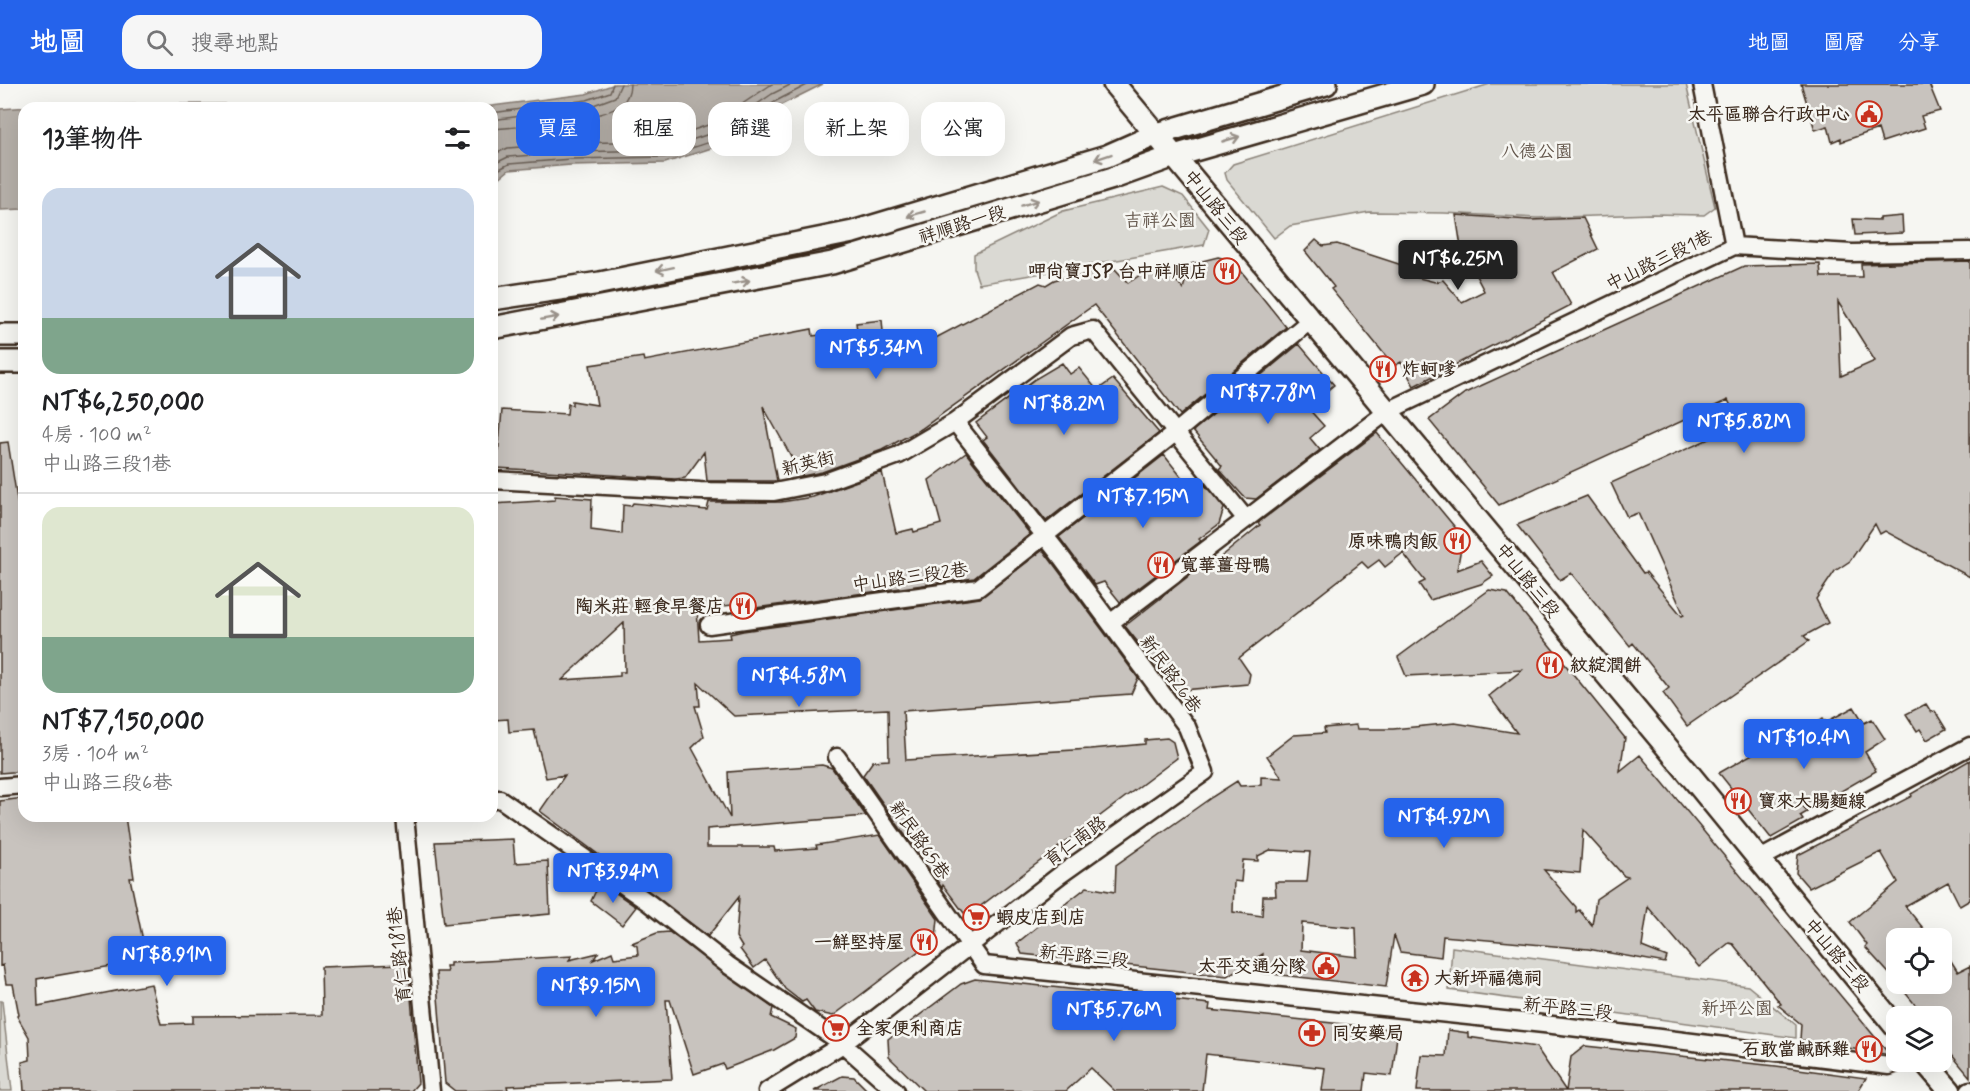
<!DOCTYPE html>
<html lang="zh-TW">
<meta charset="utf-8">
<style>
:root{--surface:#fff;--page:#f6f6f6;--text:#202124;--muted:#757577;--line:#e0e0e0;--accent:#2563eb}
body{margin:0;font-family:Mynerve,"LXGW WenKai TC",sans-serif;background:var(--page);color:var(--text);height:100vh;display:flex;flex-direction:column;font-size:22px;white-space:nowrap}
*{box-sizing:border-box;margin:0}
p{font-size:20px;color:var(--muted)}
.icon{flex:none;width:33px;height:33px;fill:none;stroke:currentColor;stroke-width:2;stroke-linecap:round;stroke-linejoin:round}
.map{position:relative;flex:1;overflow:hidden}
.drawer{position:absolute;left:18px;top:18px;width:480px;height:720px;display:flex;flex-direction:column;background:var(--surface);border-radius:18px;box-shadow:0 6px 24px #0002}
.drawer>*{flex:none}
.hud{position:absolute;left:516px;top:18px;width:570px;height:54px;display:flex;gap:12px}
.fabs{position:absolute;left:1886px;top:844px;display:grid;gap:12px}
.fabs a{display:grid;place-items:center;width:66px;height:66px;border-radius:12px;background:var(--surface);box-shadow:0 6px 24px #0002;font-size:30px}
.price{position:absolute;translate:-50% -51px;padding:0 14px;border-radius:6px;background:var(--accent);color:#fff;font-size:20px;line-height:39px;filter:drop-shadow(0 2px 3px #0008)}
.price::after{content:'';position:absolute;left:50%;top:36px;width:18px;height:14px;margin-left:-9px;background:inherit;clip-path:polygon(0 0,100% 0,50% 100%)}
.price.active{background:#222;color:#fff}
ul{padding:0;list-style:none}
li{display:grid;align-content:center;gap:12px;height:318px;padding:0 24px}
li+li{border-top:2px solid var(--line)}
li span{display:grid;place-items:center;height:186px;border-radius:18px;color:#555}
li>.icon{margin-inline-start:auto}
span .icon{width:108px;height:108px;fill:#fffc;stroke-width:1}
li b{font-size:26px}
h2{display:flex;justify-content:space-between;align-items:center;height:72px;padding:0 24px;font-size:26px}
.chip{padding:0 21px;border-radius:18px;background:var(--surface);box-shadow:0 6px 24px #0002;font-size:21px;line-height:54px}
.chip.active{background:var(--accent);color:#fff}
header{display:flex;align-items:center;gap:36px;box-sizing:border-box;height:84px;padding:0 30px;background:var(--accent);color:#fff}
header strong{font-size:28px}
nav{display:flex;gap:33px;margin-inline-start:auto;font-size:21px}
.search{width:420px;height:54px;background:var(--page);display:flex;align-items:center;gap:15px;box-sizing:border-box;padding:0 21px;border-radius:18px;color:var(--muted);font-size:22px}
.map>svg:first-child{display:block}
</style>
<header>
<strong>地圖</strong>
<div class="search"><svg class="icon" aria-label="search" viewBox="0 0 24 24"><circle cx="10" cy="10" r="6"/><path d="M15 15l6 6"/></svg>搜尋地點</div>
<nav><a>地圖</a><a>圖層</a><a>分享</a></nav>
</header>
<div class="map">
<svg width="1970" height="1007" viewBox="0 0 1970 1007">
<rect width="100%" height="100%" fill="#f6f6f2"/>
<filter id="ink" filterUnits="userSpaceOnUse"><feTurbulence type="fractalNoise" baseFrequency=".0167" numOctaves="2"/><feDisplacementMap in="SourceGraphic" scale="12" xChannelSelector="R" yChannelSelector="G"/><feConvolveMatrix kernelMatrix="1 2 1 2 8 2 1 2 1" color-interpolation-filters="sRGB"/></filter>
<g filter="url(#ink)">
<!-- green -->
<path fill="#dad9d3" stroke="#8a8278" stroke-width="1.5" d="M1490 0H1686L1715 123 1704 131 1651 130 1537 134 1444 129 1369 128 1290 142 1274 154 1227 96 1225 89 1233 80Z
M1163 103 1183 112 1209 145 1204 161 979 200 974 185V170L1063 127Z
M1452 863 1748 902 1796 941V954L1449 906Z
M0 917H2L12 1007H0Z"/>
<!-- water -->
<path fill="#b6b0a9" stroke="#857a71" stroke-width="1.5" d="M615 0H823L779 22 724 60 665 79 571 81 509 86 497 96 492 94V24H476L586 10Z
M231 20 266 24H24V125L0 126V25L62 21Z"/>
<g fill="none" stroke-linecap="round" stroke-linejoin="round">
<!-- shore -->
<path stroke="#6c6056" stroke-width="1.5" d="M492 29 587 16 610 8 613 0
M492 36 588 23 615 13 621 0
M492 45C521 43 599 37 621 21 627 15 630 8 630 0
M492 71 508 64 570 59 661 57 714 39 772 0
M492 81 508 73 570 68 662 66 718 47 772 10 792 0
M492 89 509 80 571 75 664 73 722 54 776 17 809 0"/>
</g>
<!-- building -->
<path fill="#c8c3be" stroke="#3b2a1e" stroke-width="1.5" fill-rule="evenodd" d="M1801 0H1929L1940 27 1921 32 1925 44 1882 58 1878 45 1841 58V54L1832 58 1828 42 1815 46Z
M1456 131 1530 136 1583 134 1598 165 1553 188 1571 221 1414 302 1401 278 1394 282 1331 205 1334 203 1305 167 1316 156 1323 162 1337 160 1408 183 1407 191 1435 198 1443 196 1462 218 1484 207 1461 163Z
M1902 132 1903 149 1855 151 1853 135 1880 136V134Z
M1218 173 1233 177 1286 243 1180 331 1094 221 921 345 882 366 822 388 802 392 763 322 777 397H707L704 368 685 394 675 395 497 384 502 326 567 330 568 320 572 321V317L597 321 590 281 643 273 644 277 812 245 813 252 857 246 856 239 882 236 885 270 892 267 895 272 910 265 911 267 1040 199 1046 201 1054 196 1073 191 1075 194 1090 188 1105 192 1115 185 1128 199 1146 187 1166 184 1183 205 1190 180Z
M1970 177V493L1885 447 1880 450 1875 440 1850 477 1835 487 1816 515 1828 539 1804 552 1809 557 1687 642 1663 609 1669 604 1633 559 1630 562 1571 489 1560 496 1517 441 1587 412 1643 489 1646 488 1682 532 1684 531 1638 429 1627 433 1611 399 1740 341 1728 316 1499 421 1429 336 1465 309 1744 182 1820 180 1821 193H1862L1861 180ZM1838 218 1875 277 1841 292Z
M1299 260 1334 301 1307 323 1324 342 1310 354 1320 366 1256 415 1245 414 1219 385 1222 382 1193 347Z
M1062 279 1070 290 1079 284 1097 306 1113 295 1159 349 1046 437 983 356 987 353 976 339 1035 295Z
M1377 349 1463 453 1457 486 1481 477 1493 492 1481 500 1430 516 1419 500 1425 497 1403 469 1385 483 1379 476 1368 484 1362 478 1239 574 1250 590 1248 600 1183 606 1171 600 1125 542 1213 473 1216 477 1260 441 1258 439Z
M8 358 24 460V687L0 689V359Z
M966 369 1030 450 974 494 741 526V520L697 525 699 556 731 554 730 550 743 547 980 514 1043 466 1138 594 1131 610 903 627 906 676 1091 665 1145 660V656L1167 654 1173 658 1177 674 970 830 964 829 943 801 942 804 863 691 873 677 889 676 888 625 734 632 698 599 700 622H695L704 652 692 664 730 734 728 688 822 681 832 684 866 732 707 745V763H774L775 767 817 764 816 761 880 751 938 835 936 854 833 932 815 928 806 916 802 918 785 905 765 876 754 884 740 865 742 863 736 853 739 813 708 852 540 727 565 691 546 694 534 646 509 648 508 635 494 636 492 420 555 416V412L592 415 591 446 622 450 623 421 631 422 633 419 707 426 709 418H781L813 413 882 388 896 449 913 445 914 448 941 440 929 396ZM624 539 625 588H620V592L562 596Z
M1164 371 1191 405 1203 399 1224 424 1219 440 1199 455 1201 457 1120 518 1104 498 1095 501 1059 453Z
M1489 506 1507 509 1625 654 1620 687 1640 671 1890 971 1800 956 1801 940 1778 921 1781 920 1733 860 1729 859 1699 883 1648 823 1642 863 1667 873 1665 879 1588 865 1443 852 1441 873 1400 868 1394 851 1386 903 1262 889 1263 870 1227 892 1022 870 1017 859 1042 839 1062 837 1055 828 1087 803 1115 808 1116 781 1212 713 1237 697 1240 702 1261 701V693L1282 694 1267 672 1294 651 1325 649 1324 644 1356 641 1357 645H1393L1455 639 1517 649 1489 612 1522 586 1406 592 1398 573ZM1583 746 1624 792 1628 793 1596 815 1592 841 1579 826 1576 828V823L1544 786 1580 789ZM1270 766 1310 768 1307 798H1275L1276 812H1263L1262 832 1233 828 1234 797 1241 798 1243 776 1258 777V772ZM1302 839 1356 844 1357 873 1301 866Z
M1926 620 1931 628 1935 627 1946 645 1927 656 1920 645 1917 647 1906 630Z
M1854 623 1864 639 1872 635 1885 655 1865 668 1876 687 1831 713 1829 709 1802 720 1807 728 1800 732 1803 736 1771 754 1719 689 1768 661 1772 667 1823 634 1826 638Z
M1970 676V816L1960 822 1948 798 1905 822 1932 855H1896V897L1865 863 1867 861 1850 838 1898 798 1881 768 1809 804 1796 789 1798 771 1912 712 1911 710Z
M24 714V732H125L134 794H130L147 876 37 895 38 922 151 900 161 940 193 939V932L322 931 321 883 401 880 409 889 418 999 411 1007H24L22 978 30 976 29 953 17 932 19 931 13 900H6L3 881 0 882V717Z
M513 755 515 779 548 777 550 830 444 840 435 758Z
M600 798 636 823 622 841 591 817Z
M669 848 773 924 771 933 796 945 795 954 774 966 725 985 723 980 694 990 670 916H666L672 995 507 1002 508 1006 472 1007H455L445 999 436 888H447L446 882H450V879L572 872 569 876 598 869 593 876 612 868 614 874 638 871 637 862 632 859 657 849Z
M1941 861 1958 888 1970 882V993L1941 958V933H1906L1918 924 1898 900H1941Z
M975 895 1210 920 1209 926 1390 945 1397 952 1392 992 1366 989 1364 1007H1322L1325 984 1206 970 1202 1007H1115L1091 984 1066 1007H924L889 973 888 955 961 900Z
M1448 946 1468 949V953L1536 963 1566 1007H1417L1421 971 1446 972Z
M1585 962 1776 982 1866 994 1858 1007H1566L1571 973Z
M842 992 854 993 868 1007H814Z"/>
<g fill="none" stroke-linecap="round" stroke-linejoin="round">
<!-- minor casing -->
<g stroke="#3b2a1e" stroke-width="21">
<path id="minor" d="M1702 0 1734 162
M492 396 700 407 774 408 825 398 899 371 955 338 1071 252 1093 246 1245 434
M1110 539 1388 327 1734 162 1852 169 1970 167
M709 541 978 504 1175 349 1312 235
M837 673 984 881 1562 942 1889 982 1900 978
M0 703 24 701
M492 715H500L649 819 728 881 843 960 896 1007
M405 732 431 1007
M1758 776 1970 662
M767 1007 843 960 1060 791 1205 688 1187 643 1056 466 955 338
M1969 1007 1970 1006"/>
</g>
<!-- tertiary casing -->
<g stroke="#3b2a1e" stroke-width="26">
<path id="tertiary" d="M1114 0 1686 686 1896 943
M492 215 600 199 853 148 1107 72 1157 50 1326 0
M492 244 832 179 1113 94 1174 72 1423 0
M0 251H24
M0 278H24
M1925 978 1950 1007"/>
</g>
<!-- minor -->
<use href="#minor" stroke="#f6f6f2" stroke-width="16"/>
<!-- tertiary -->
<use href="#tertiary" stroke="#f6f6f2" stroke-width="21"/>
</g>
<!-- one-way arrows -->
<defs><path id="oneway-shaft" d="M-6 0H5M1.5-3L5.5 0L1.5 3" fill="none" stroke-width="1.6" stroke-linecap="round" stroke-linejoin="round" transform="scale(1.5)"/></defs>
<g stroke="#989088">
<use href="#oneway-shaft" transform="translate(1231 55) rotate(-16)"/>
<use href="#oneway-shaft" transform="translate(1103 73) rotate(161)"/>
<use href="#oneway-shaft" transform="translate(1030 119) rotate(-17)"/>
<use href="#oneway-shaft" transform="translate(916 130) rotate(164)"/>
<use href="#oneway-shaft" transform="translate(665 185) rotate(168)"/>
<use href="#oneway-shaft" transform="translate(741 198) rotate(-10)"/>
<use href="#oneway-shaft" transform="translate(550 234) rotate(-10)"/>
</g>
</g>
<!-- icons -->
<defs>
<g id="civic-ring" transform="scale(1.35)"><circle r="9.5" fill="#f6f6f2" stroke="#c8321e" stroke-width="1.5"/><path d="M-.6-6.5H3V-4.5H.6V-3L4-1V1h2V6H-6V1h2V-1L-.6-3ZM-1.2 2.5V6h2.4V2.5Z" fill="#c8321e"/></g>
<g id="restaurant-ring" transform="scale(1.35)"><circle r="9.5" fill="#f6f6f2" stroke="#c8321e" stroke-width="1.5"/><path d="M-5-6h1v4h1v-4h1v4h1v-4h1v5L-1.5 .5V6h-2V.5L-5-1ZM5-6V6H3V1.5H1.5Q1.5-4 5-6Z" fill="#c8321e"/></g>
<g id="supermarket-ring" transform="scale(1.35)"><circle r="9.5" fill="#f6f6f2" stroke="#c8321e" stroke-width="1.5"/><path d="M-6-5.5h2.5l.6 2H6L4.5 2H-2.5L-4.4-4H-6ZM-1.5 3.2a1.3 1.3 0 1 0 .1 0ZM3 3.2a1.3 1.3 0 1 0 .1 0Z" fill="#c8321e"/></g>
<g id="temple-ring" transform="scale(1.35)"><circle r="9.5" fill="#f6f6f2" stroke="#c8321e" stroke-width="1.5"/><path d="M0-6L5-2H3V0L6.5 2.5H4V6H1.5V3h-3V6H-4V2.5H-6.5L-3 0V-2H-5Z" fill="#c8321e"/></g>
<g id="pharmacy-ring" transform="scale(1.35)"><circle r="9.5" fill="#f6f6f2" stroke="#c8321e" stroke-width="1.5"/><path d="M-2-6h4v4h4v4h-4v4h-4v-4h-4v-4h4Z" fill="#c8321e"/></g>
</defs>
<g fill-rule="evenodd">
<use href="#civic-ring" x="1869" y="30"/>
<use href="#restaurant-ring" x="1227" y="187"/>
<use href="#restaurant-ring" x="1383" y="285"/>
<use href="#restaurant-ring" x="1457" y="457"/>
<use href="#restaurant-ring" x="1161" y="481"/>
<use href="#restaurant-ring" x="743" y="522"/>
<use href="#restaurant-ring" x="1550" y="581"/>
<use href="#restaurant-ring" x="1738" y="717"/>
<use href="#supermarket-ring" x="976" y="833"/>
<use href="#restaurant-ring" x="924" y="858"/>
<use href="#civic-ring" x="1326" y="882"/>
<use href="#temple-ring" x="1415" y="894"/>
<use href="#supermarket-ring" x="836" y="944"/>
<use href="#pharmacy-ring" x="1312" y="949"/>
<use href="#restaurant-ring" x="1869" y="965"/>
</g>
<g text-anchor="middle" stroke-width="5" stroke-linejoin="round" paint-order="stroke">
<!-- poi labels -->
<g font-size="18" font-weight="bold" fill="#3b2a1e" stroke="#f6f6f2" text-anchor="start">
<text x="1850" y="36" text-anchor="end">太平區聯合行政中心</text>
<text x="1208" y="193" text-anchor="end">呷尚寶JSP 台中祥順店</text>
<text x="1402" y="291">炸蚵嗲</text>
<text x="1438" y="463" text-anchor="end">原味鴨肉飯</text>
<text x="1180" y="487">寬華薑母鴨</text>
<text x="724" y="528" text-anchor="end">陶米莊 輕食早餐店</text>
<text x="1570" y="587">紋綻潤餅</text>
<text x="1758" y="723">寶來大腸麵線</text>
<text x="996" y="839">蝦皮店到店</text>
<text x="904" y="864" text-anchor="end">一鮮堅持屋</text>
<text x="1306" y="888" text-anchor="end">太平交通分隊</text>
<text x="1434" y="900">大新坪福德祠</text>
<text x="856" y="950">全家便利商店</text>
<text x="1332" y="955">同安藥局</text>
<text x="1850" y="971" text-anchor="end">石敢當鹹酥雞</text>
</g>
<!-- park labels -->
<g font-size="18" fill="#63564b" stroke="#f6f6f2">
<text x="1537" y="73">八德公園</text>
<text x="1160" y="142">吉祥公園</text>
<text x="1737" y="930">新坪公園</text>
</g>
<!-- street labels -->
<g font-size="18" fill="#3b2a1e" stroke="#f6f6f2">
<text transform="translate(1216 123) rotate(51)" y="6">中山路三段</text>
<text transform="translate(962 140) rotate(-17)" y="6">祥順路一段</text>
<text transform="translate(1659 176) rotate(-26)" y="6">中山路三段1巷</text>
<text transform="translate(808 379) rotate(-14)" y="6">新英街</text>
<text transform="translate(910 493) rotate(-8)" y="6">中山路三段2巷</text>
<text transform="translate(1528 496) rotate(51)" y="6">中山路三段</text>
<text transform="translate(1171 590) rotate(54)" y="6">新民路26巷</text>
<text transform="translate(920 756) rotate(55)" y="6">新民路65巷</text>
<text transform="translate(1075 757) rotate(-36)" y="6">育仁南路</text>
<text transform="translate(399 871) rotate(-96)" y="6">育仁路181巷</text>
<text transform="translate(1837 871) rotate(50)" y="6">中山路三段</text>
<text transform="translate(1084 872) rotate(6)" y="6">新平路三段</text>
<text transform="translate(1568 924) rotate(6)" y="6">新平路三段</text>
</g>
</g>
</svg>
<div class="fabs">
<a><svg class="icon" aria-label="locate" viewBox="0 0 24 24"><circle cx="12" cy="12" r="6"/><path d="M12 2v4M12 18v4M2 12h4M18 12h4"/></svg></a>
<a><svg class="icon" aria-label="layers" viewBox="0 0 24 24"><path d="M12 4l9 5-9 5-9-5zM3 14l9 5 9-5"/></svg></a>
</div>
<b class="price active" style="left:1458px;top:207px">NT$6.25M</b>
<b class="price" style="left:876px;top:296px">NT$5.34M</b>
<b class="price" style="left:1268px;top:341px">NT$7.78M</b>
<b class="price" style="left:1064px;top:352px">NT$8.2M</b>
<b class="price" style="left:1744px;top:370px">NT$5.82M</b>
<b class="price" style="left:1143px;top:445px">NT$7.15M</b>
<b class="price" style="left:799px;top:624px">NT$4.58M</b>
<b class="price" style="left:1804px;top:686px">NT$10.4M</b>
<b class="price" style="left:1444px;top:765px">NT$4.92M</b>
<b class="price" style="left:613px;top:820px">NT$3.94M</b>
<b class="price" style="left:167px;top:903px">NT$8.91M</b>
<b class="price" style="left:596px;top:934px">NT$9.15M</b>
<b class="price" style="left:1114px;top:958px">NT$5.76M</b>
<div class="hud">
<a class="chip active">買屋</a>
<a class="chip">租屋</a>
<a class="chip">篩選</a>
<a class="chip">新上架</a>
<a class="chip">公寓</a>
</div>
<section class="drawer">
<h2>13筆物件<svg class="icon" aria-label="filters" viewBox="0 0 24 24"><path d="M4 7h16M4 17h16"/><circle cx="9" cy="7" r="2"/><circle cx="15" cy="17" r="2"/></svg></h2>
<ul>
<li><span style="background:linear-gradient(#c9d6e8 70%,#7fa58c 0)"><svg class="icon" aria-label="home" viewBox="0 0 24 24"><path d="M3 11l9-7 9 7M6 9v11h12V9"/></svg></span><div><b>NT$6,250,000</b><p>4房 · 100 m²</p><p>中山路三段1巷</p></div></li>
<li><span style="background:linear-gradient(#dfe7d0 70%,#7fa58c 0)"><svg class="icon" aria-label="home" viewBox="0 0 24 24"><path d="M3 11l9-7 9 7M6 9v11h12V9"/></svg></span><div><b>NT$7,150,000</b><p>3房 · 104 m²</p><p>中山路三段6巷</p></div></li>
</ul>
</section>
</div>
